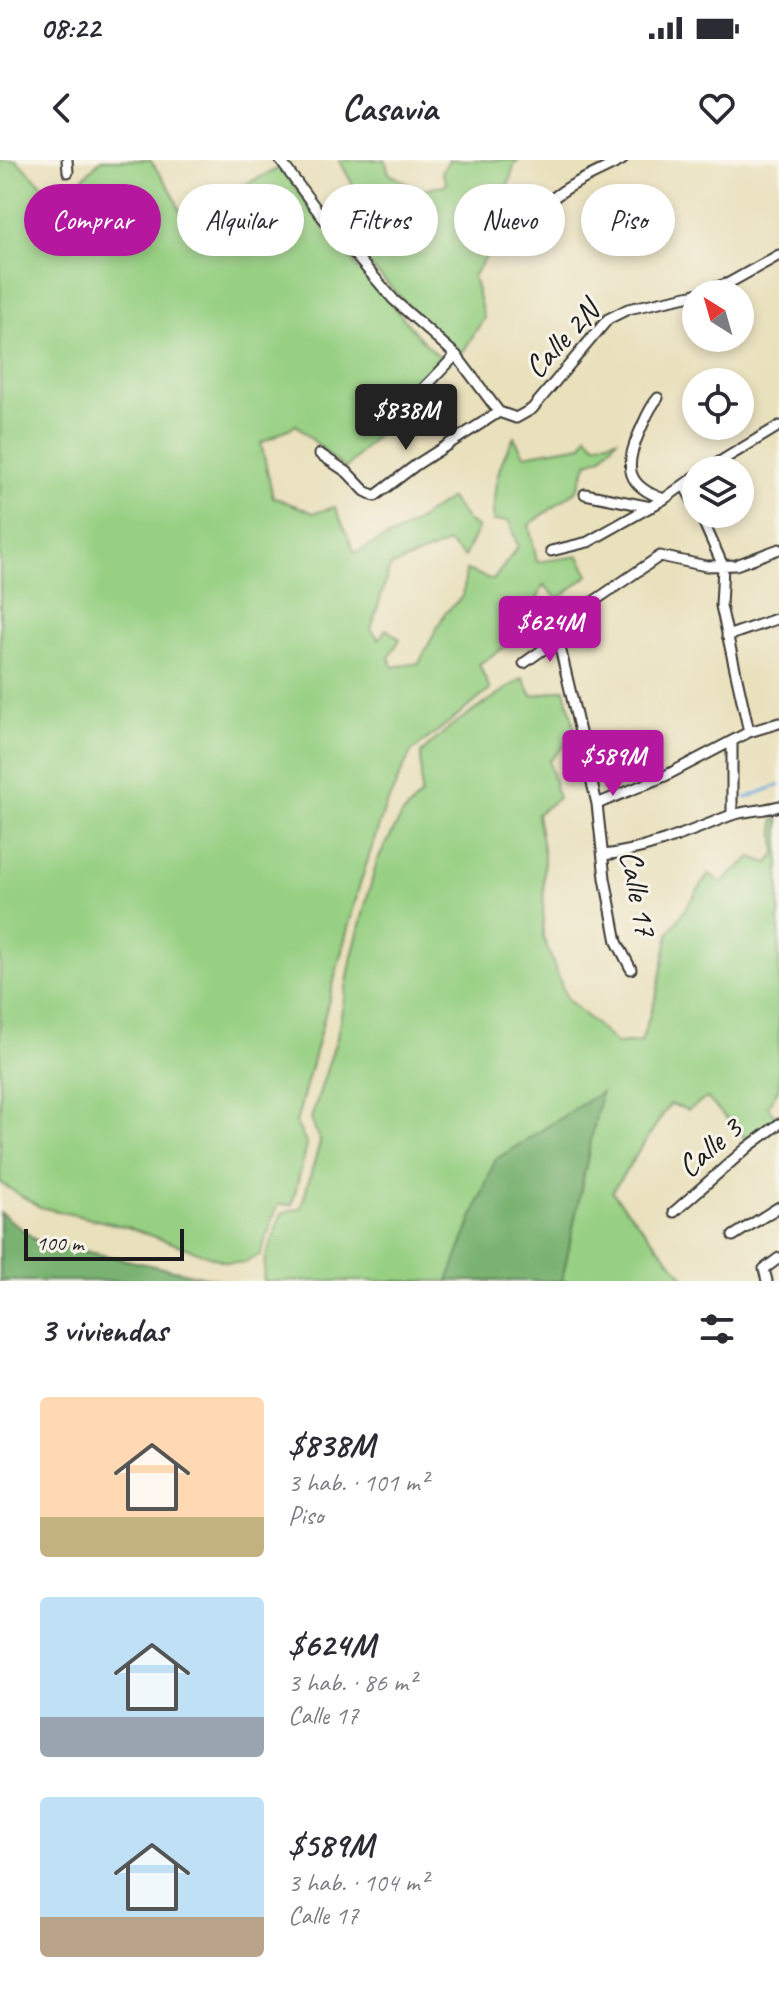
<!DOCTYPE html>
<html lang="es">
<meta charset="utf-8">
<style>
:root{--surface:#fff;--page:#f7f7f7;--text:#2b2b33;--muted:#7c7c81;--accent:#b5179e}
body{margin:0;font-family:Caveat,sans-serif;background:var(--page);color:var(--text);height:100vh;display:flex;flex-direction:column;font-size:30px;white-space:nowrap}
*{box-sizing:border-box;margin:0}
p{font-size:26px;color:var(--muted)}
.icon{flex:none;width:44px;height:44px;fill:none;stroke:currentColor;stroke-width:2;stroke-linecap:round;stroke-linejoin:round}
.map{position:relative;height:1121px;overflow:hidden}
.panel{display:flex;flex-direction:column;background:var(--surface);flex:1}
.panel>*{flex:none}
.hud{position:absolute;left:24px;top:24px;width:732px;height:72px;display:flex;gap:16px}
.needle{width:52px;rotate:323deg}
.buttons{position:absolute;left:682px;top:120px;display:grid;gap:16px}
.buttons a{display:grid;place-items:center;width:72px;height:72px;border-radius:50%;background:var(--surface);box-shadow:0 4px 12px #0003;font-size:40px}
.scale{position:absolute;left:24px;bottom:20px;width:160px;box-sizing:border-box;padding-left:8px;border:4px solid #1c1c1c;border-top:0;font-size:22px;line-height:28px;white-space:nowrap;color:#1c1c1c;-webkit-text-stroke:6px #f7f3e8;paint-order:stroke}
.price{position:absolute;translate:-50% -68px;padding:0 18px;border-radius:8px;background:var(--accent);color:#fff;font-size:26px;line-height:52px;filter:drop-shadow(0 2px 4px #0008)}
.price::after{content:'';position:absolute;left:50%;top:48px;width:24px;height:18px;margin-left:-12px;background:inherit;clip-path:polygon(0 0,100% 0,50% 100%)}
.price.on{background:#222;color:#fff}
ul{padding:0;list-style:none}
li{display:flex;align-items:center;gap:24px;height:200px;padding:0 40px}
li span{display:grid;place-items:center;flex:none;width:224px;height:160px;border-radius:8px;color:#555}
li>.icon{margin-inline-start:auto}
span .icon{width:96px;height:96px;fill:#fffc;stroke-width:1}
li b{font-size:34px}
h2{display:flex;justify-content:space-between;align-items:center;height:96px;padding:0 40px;font-size:34px}
.tag{padding:0 28px;border-radius:36px;background:var(--surface);box-shadow:0 4px 12px #0003;font-size:28px;line-height:72px}
.tag.on{background:var(--accent);color:#fff}
.status{display:flex;justify-content:space-between;align-items:center;height:56px;padding:0 40px;background:var(--surface);direction:ltr}
.status svg{height:22px;fill:currentColor}
header{display:flex;justify-content:space-between;align-items:center;height:104px;padding:0 40px;background:var(--surface);font-size:36px;font-weight:600}
.map>svg:first-child{display:block}
</style>
<div class="status"><b>08:22</b><svg viewBox="0 0 49 12"><path d="M0 12V9h3v3zM5 12V6h3v6zM10 12V3h3v9zM15 12V0h3v12zM26 1h20v11H26zM47 4h2v5h-2z"/></svg></div>
<header><svg class="icon" aria-label="back" viewBox="0 0 24 24"><path d="M15 5l-7 7 7 7"/></svg>Casavia<svg class="icon" aria-label="heart" viewBox="0 0 24 24"><path d="M12 20l-8-8c-3-5 5-10 8-4 3-6 11-1 8 4z"/></svg></header>
<div class="map">
<svg width="779" height="1121" viewBox="0 0 779 1121">
<rect width="100%" height="100%" fill="#f7f3e8"/>
<filter id="ink" filterUnits="userSpaceOnUse"><feTurbulence type="fractalNoise" baseFrequency=".0125" numOctaves="2"/><feDisplacementMap in="SourceGraphic" scale="16" xChannelSelector="R" yChannelSelector="G"/><feConvolveMatrix kernelMatrix="1 2 1 2 8 2 1 2 1" color-interpolation-filters="sRGB"/></filter>
<filter id="wash" filterUnits="userSpaceOnUse"><feTurbulence type="fractalNoise" baseFrequency=".006" numOctaves="4" result="noise"/><feDisplacementMap in="SourceGraphic" scale="32" xChannelSelector="R" yChannelSelector="G"/><feGaussianBlur stdDeviation="1.8" result="paint"/><feColorMatrix in="noise" values="0 0 0 0 0 0 0 0 0 0 0 0 0 0 0 0 0 1.4 0 .05"/><feComposite in="paint" operator="in"/></filter>
<g filter="url(#wash)">
<rect width="100%" height="100%" fill="#e9e0bc"/>
<!-- green -->
<path fill="#97d083" stroke="#5a7650" stroke-width="2" d="M0 0H16L70 51 82 43 80 21 101 0H150L171 30 191 74 218 67 220 37 281 7 316 57 336 75 357 108 380 130 417 175 445 202 345 309 296 265 261 283 273 337 314 353 335 347 355 393 407 368 450 338 468 361 478 368 464 397 448 383 390 407 371 469 379 479 386 469 400 479 389 498 393 507 419 503 445 453 463 436 466 410 493 420 518 387 509 361H493C494 326 496 308 514 277L524 295 582 285 587 275 595 284 617 279 601 298 588 302 577 330 529 365 537 402 579 396 589 415 558 439 544 425 517 479 479 504 490 530 411 592 384 650 359 727 296 963 307 985 292 1045 278 1044 260 1095 243 1103 226 1102 127 1067 40 1047 0 1023Z
M339 0H385L389 13 420 31 447 24 442 12 449 0H518L514 6 488 94 473 116 484 158 461 195 431 169 339 73 367 50Z
M523 518 532 536 565 529 576 574 549 601 558 638 537 654 544 694 543 777 567 839 617 884 641 882 657 833 669 773 709 714 722 723 751 697 768 703 776 693 774 660 779 659V928L768 946 776 958 748 981 707 938 688 950 670 944 612 1032 685 1118 683 1121H263L265 1099 282 1053 301 1048 320 982 311 959 337 877 352 796 377 701 402 655 421 635V593L451 566Z"/>
<!-- forest -->
<path fill="#79b271" stroke="#4a6746" stroke-width="2" d="M601 932 562 1121H448L495 1000Z
M0 1052 37 1081 225 1121H0Z"/>
<g fill="none" stroke-linecap="round" stroke-linejoin="round">
<!-- stream -->
<path stroke="#67a6da" stroke-width="3" d="M746 638 779 625"/>
</g>
</g>
<g filter="url(#ink)">
<g fill="none" stroke-linecap="round" stroke-linejoin="round">
<!-- street casing -->
<g stroke="#3b3934" stroke-width="13">
<path id="street" d="M67 0 68 12
M280 0 323 58 394 140 456 195 499 252 516 258 532 249 608 159 628 149 696 134
M527 87C530 36 583 21 622 0
M696 134 729 123 779 95
M658 238C649 248 645 260 639 273 624 307 626 326 664 339
M399 254 456 195
M320 294 347 312 365 331 375 336 416 305 499 252
M706 310 779 266
M684 325 696 347
M585 334 651 347
M700 354 723 406 721 446 749 572
M551 391 588 382 664 339 696 316
M727 476 779 458
M558 479 597 644 605 718 617 782 631 809
M524 503 558 479 584 448 660 396 706 406 736 405 779 389
M732 581V655
M597 644 665 616 749 572 779 563
M603 695C648 690 688 672 729 656 745 650 763 651 779 646
M674 1052 748 987 779 964
M733 1076 779 1047
M767 1121 764 1109 779 1098"/>
</g>
<!-- street -->
<use href="#street" stroke="#fff" stroke-width="9"/>
</g>
</g>
<g text-anchor="middle" stroke-width="6" stroke-linejoin="round" paint-order="stroke">
<!-- street labels -->
<g font-size="32" fill="#1c1c1c" stroke="#f7f3e8">
<text transform="translate(561 179) rotate(-47)" y="11">Calle 2N</text>
<text transform="translate(639 733) rotate(79)" y="11">Calle 17</text>
<text transform="translate(709 987) rotate(-41)" y="11">Calle 3</text>
</g>
</g>
</svg>
<div class="buttons">
<a><svg class="needle" viewBox="-14 -14 28 28"><path d="M0-13l5 13h-10z" fill="#e53935"/><path d="M0 13l5-13h-10z" fill="#7c7c81"/></svg></a>
<a><svg class="icon" aria-label="locate" viewBox="0 0 24 24"><circle cx="12" cy="12" r="6"/><path d="M12 2v4M12 18v4M2 12h4M18 12h4"/></svg></a>
<a><svg class="icon" aria-label="layers" viewBox="0 0 24 24"><path d="M12 4l9 5-9 5-9-5zM3 14l9 5 9-5"/></svg></a>
</div>
<div class="scale">100 m</div>
<b class="price on" style="left:406px;top:292px">$838M</b>
<b class="price" style="left:550px;top:504px">$624M</b>
<b class="price" style="left:613px;top:638px">$589M</b>
<div class="hud">
<a class="tag on">Comprar</a>
<a class="tag">Alquilar</a>
<a class="tag">Filtros</a>
<a class="tag">Nuevo</a>
<a class="tag">Piso</a>
</div>
</div>
<section class="panel">
<h2>3 viviendas<svg class="icon" aria-label="filters" viewBox="0 0 24 24"><path d="M4 7h16M4 17h16"/><circle cx="9" cy="7" r="2"/><circle cx="15" cy="17" r="2"/></svg></h2>
<ul>
<li><span style="background:linear-gradient(#ffd9b3 75%,#c2b280 0)"><svg class="icon" aria-label="home" viewBox="0 0 24 24"><path d="M3 11l9-7 9 7M6 9v11h12V9"/></svg></span><div><b>$838M</b><p>3 hab. · 101 m²</p><p>Piso</p></div></li>
<li><span style="background:linear-gradient(#bfe0f5 75%,#9aa5b1 0)"><svg class="icon" aria-label="home" viewBox="0 0 24 24"><path d="M3 11l9-7 9 7M6 9v11h12V9"/></svg></span><div><b>$624M</b><p>3 hab. · 86 m²</p><p>Calle 17</p></div></li>
<li><span style="background:linear-gradient(#bfe0f5 75%,#b9a48a 0)"><svg class="icon" aria-label="home" viewBox="0 0 24 24"><path d="M3 11l9-7 9 7M6 9v11h12V9"/></svg></span><div><b>$589M</b><p>3 hab. · 104 m²</p><p>Calle 17</p></div></li>
</ul>
</section>
